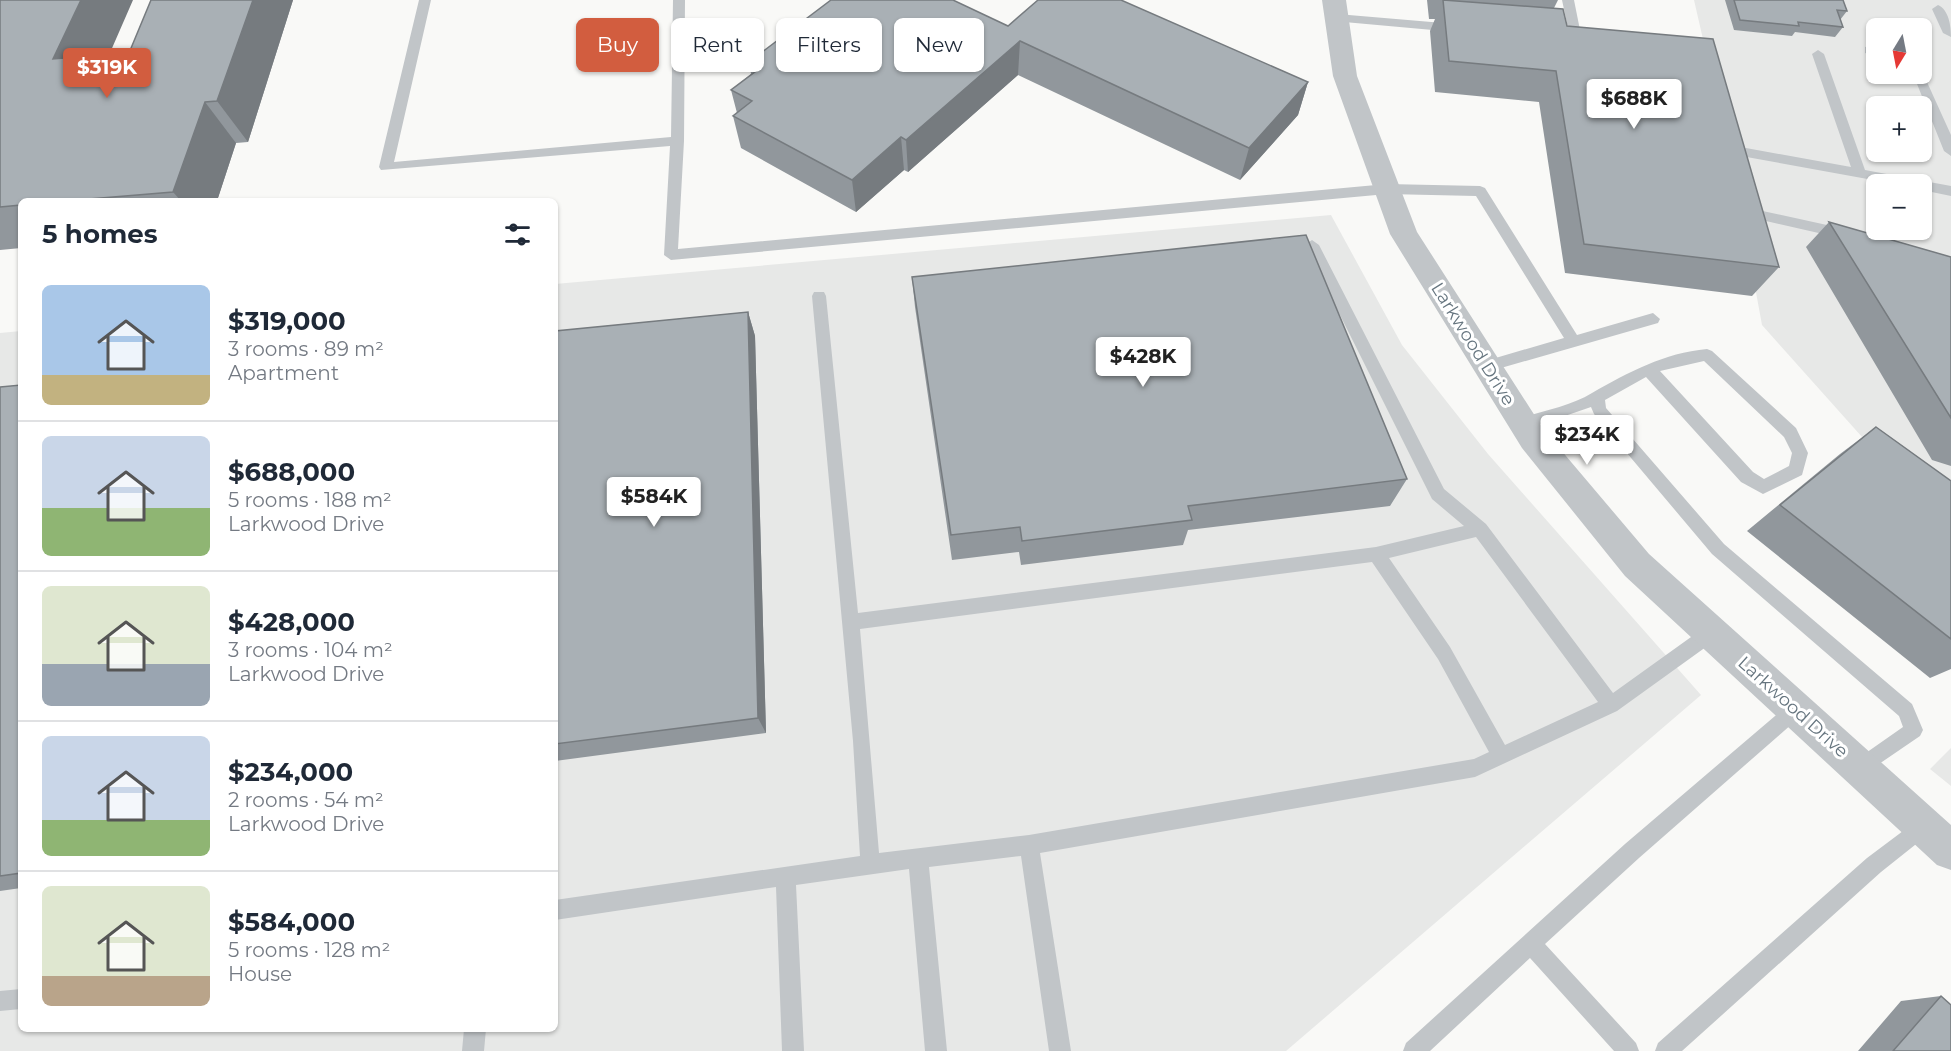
<!DOCTYPE html>
<meta charset="utf-8">
<style>
:root{--surface:#fff;--page:#f2f2f3;--text:#1f2937;--muted:#747a83;--line:#e0e1e3;--accent:#d25d3f}
body{margin:0;font-family:Montserrat,sans-serif;background:var(--page);color:var(--text);height:100vh;display:flex;flex-direction:column;font-size:22px;white-space:nowrap}
*{box-sizing:border-box;margin:0}
p{font-size:20px;color:var(--muted)}
.icon{flex:none;width:33px;height:33px;fill:none;stroke:currentColor;stroke-width:2;stroke-linecap:round;stroke-linejoin:round}
.map{position:relative;flex:1;overflow:hidden}
.details{position:absolute;left:18px;top:198px;width:540px;height:834px;display:flex;flex-direction:column;background:var(--surface);border-radius:9px;box-shadow:0 2px 4px #0004}
.details>*{flex:none}
.banner{position:absolute;left:576px;top:18px;width:570px;height:54px;display:flex;gap:12px}
.needle{width:39px;rotate:190deg}
.tools{position:absolute;left:1866px;top:18px;display:grid;gap:12px}
.tools a{display:grid;place-items:center;width:66px;height:66px;border-radius:9px;background:var(--surface);box-shadow:0 2px 4px #0004;font-size:30px}
.price{position:absolute;translate:-50% -51px;padding:0 14px;border-radius:6px;background:#fff;color:#222;font-size:20px;line-height:39px;filter:drop-shadow(0 2px 3px #0008)}
.price::after{content:'';position:absolute;left:50%;top:36px;width:18px;height:14px;margin-left:-9px;background:inherit;clip-path:polygon(0 0,100% 0,50% 100%)}
.price.selected{background:var(--accent);color:#fff}
ul{padding:0;list-style:none}
li{display:flex;align-items:center;gap:18px;height:150px;padding:0 24px}
li+li{border-top:2px solid var(--line)}
li span{display:grid;place-items:center;flex:none;width:168px;height:120px;border-radius:9px;color:#555}
li>.icon{margin-inline-start:auto}
span .icon{width:72px;height:72px;fill:#fffc;stroke-width:1}
li b{font-size:26px}
h2{display:flex;justify-content:space-between;align-items:center;height:72px;padding:0 24px;font-size:26px}
.pill{padding:0 21px;border-radius:9px;background:var(--surface);box-shadow:0 2px 4px #0004;font-size:21px;line-height:54px}
.pill.selected{background:var(--accent);color:#fff}
.map>svg:first-child{display:block}
</style>
<div class="map">
<svg width="1951" height="1051" viewBox="0 0 1951 1051">
<rect width="100%" height="100%" fill="#f9f9f7"/>
<!-- built -->
<path fill="#e7e8e7" fill-rule="evenodd" d="M1694 0H1951V514L1896 475 1762 325 1736 183ZM1876 28H1922V74H1876ZM1876 106H1922V152H1876ZM1876 184H1922V230H1876Z
M1331 215 1402 345 1488 454 1701 695 1286 1051H0V333L21 331V1029H555V284Z
M1951 748V786L1930 769Z"/>
<g fill="none" stroke-linecap="round" stroke-linejoin="round">
<!-- service -->
<path fill="#c1c5c8" fill-rule="evenodd" d="M419 0H431L394 162 671 137 673 0H685L684 141 678 249 1387 184 1480 186 1485 188 1577 335 1653 313 1660 319 1658 323 1487 372 1482 370 1479 366 1482 362 1564 338 1476 196 1387 194 671 260 664 255 670 146 381 170 379 167Z
M1562 0H1574L1580 30C1573 38 1562 40 1552 38V32L1568 28Z
M1938 5C1949 10 1951 26 1951 37L1943 33 1932 9Z
M1337 14 1455 24 1461 28 1455 32 1333 21 1331 18Z
M1869 46 1876 49V57L1865 53V47Z
M1818 50 1824 54 1865 170 1951 186V196L1922 190V184H1895L1741 156V150L1746 148 1851 167 1812 54Z
M1922 71 1951 135V156L1944 151 1913 74H1922Z
M1758 210 1845 229 1852 234 1845 239 1753 218V212Z
M1312 240 1319 245 1444 489 1486 524 1613 693 1705 627 1711 625 1717 627 1720 633 1717 639 1617 711 1475 777 1040 853 1071 1051H1049L1021 856 929 867 947 1051H925L909 869 796 885 804 1051H782L776 887 555 920V900L860 856 853 741 812 296 814 292H824L826 296 858 613 1376 547 1464 526 1432 499 1305 245ZM1476 537 1598 702 1505 745 1450 647 1389 558ZM1372 562 1438 659 1489 752 1474 759 1029 835 879 853 860 629Z
M1707 349 1712 351 1796 428 1808 453 1802 475 1763 494 1741 482 1646 377 1605 400 1606 408 1724 544 1912 704 1923 730 1920 736 1860 777 1853 774 1851 768 1853 762 1903 727 1899 716 1712 554 1594 414 1591 407 1524 430 1516 424 1518 419C1542 411 1571 406 1592 393 1629 372 1664 353 1707 349ZM1704 361 1784 437 1792 453 1789 466 1764 479 1753 472 1660 371Z
M1795 701 1801 704 1804 710 1801 716 1639 858 1545 944 1636 1043 1639 1051H1614L1530 958 1430 1051H1403L1406 1043 1625 844 1789 704Z
M1923 816 1930 819 1933 826 1930 833 1881 872 1682 1051H1655L1658 1043 1867 858Z
M21 989V1009L0 1011V991Z
M464 1029H486L484 1051H462Z"/>
<!-- tertiary -->
<path fill="#c1c5c8" fill-rule="evenodd" d="M1322 0H1346L1357 76 1417 232 1544 430 1649 554 1951 825V870L1937 865 1625 576 1522 448 1390 234 1333 76Z"/>
</g>
<!-- wall -->
<path fill="#91979c" d="M0 0 109 55 129 53 151 0H293L248 142 236 143 217 201H21V248L0 250Z
M1427 0H1558L1554 8 1567 26 1779 267 1752 296 1565 273 1539 102 1435 92 1430 31 1435 19H1429Z
M1725 0H1843L1847 11 1840 20 1843 27 1835 37 1795 32 1792 36 1734 30Z
M1008 26 1308 82 1298 115 1240 180 1018 75 908 172 904 170 856 212 741 148 733 116 737 113 731 90 751 74 749 62Z
M1829 222 1951 257V466L1932 460 1806 247Z
M912 277 1407 479 1390 506 1188 530 1183 545 1021 565 1019 552 952 560 915 307Z
M748 312 755 336 766 733 555 761V331Z
M21 385V888L0 891V387Z
M1876 427 1951 481V669L1930 678 1747 531 1840 454Z
M1941 996 1951 1051H1858L1901 1001Z"/>
<!-- shaded-wall -->
<path fill="#767b7f" d="M81 0H133L89 101 53 59Z
M253 0H293L248 142 217 101Z
M1020 41 1018 75 908 172 906 140Z
M1308 82 1298 115 1240 180 1249 148Z
M205 102 236 143 217 201H181L173 192Z
M901 137 904 170 856 212 852 180Z
M748 312 755 336 766 733 758 718Z"/>
<!-- building -->
<path fill="#a9b0b5" stroke="#767b7f" stroke-width="1.5" d="M0 0H81L53 59 129 53 151 0H253L217 101 205 102 173 192 65 201H21V205L0 207Z
M831 0H953L1008 26 1038 0H1121L1308 82 1249 148 1020 41 906 140 901 137 852 180 733 116 752 101 731 90 760 68 749 62Z
M1443 0 1563 9 1567 26 1713 39 1779 267 1584 244 1556 71 1449 61Z
M1734 0H1843L1847 11 1837 10 1843 27 1798 22 1799 26 1740 20Z
M1829 222 1951 257V418Z
M1306 235 1407 479 1188 506 1192 520 1022 541 1020 527 951 535 912 277Z
M748 312 758 718 555 744V331Z
M21 385V873L0 876V387Z
M1876 427 1951 481V639L1780 505Z
M1941 996 1951 1005V1051H1893Z"/>
<g text-anchor="middle" stroke-width="6" stroke-linejoin="round" paint-order="stroke">
<!-- street labels -->
<g font-size="18" fill="#66757f" stroke="#fff">
<text transform="translate(1473 344) rotate(58)" y="6">Larkwood Drive</text>
<text transform="translate(1793 707) rotate(42)" y="6">Larkwood Drive</text>
</g>
</g>
</svg>
<div class="tools">
<a><svg class="needle" viewBox="-14 -14 28 28"><path d="M0-13l5 13h-10z" fill="#e53935"/><path d="M0 13l5-13h-10z" fill="#747a83"/></svg></a>
<a>+</a>
<a>−</a>
</div>
<b class="price selected" style="left:107px;top:99px">$319K</b>
<b class="price" style="left:1634px;top:130px">$688K</b>
<b class="price" style="left:1143px;top:388px">$428K</b>
<b class="price" style="left:1587px;top:466px">$234K</b>
<b class="price" style="left:654px;top:528px">$584K</b>
<div class="banner">
<a class="pill selected">Buy</a>
<a class="pill">Rent</a>
<a class="pill">Filters</a>
<a class="pill">New</a>
</div>
<section class="details">
<h2>5 homes<svg class="icon" aria-label="filters" viewBox="0 0 24 24"><path d="M4 7h16M4 17h16"/><circle cx="9" cy="7" r="2"/><circle cx="15" cy="17" r="2"/></svg></h2>
<ul>
<li><span style="background:linear-gradient(#a9c7e8 75%,#c2b280 0)"><svg class="icon" aria-label="home" viewBox="0 0 24 24"><path d="M3 11l9-7 9 7M6 9v11h12V9"/></svg></span><div><b>$319,000</b><p>3 rooms · 89 m²</p><p>Apartment</p></div></li>
<li><span style="background:linear-gradient(#c9d6e8 60%,#8fb573 0)"><svg class="icon" aria-label="home" viewBox="0 0 24 24"><path d="M3 11l9-7 9 7M6 9v11h12V9"/></svg></span><div><b>$688,000</b><p>5 rooms · 188 m²</p><p>Larkwood Drive</p></div></li>
<li><span style="background:linear-gradient(#dfe7d0 65%,#9aa5b1 0)"><svg class="icon" aria-label="home" viewBox="0 0 24 24"><path d="M3 11l9-7 9 7M6 9v11h12V9"/></svg></span><div><b>$428,000</b><p>3 rooms · 104 m²</p><p>Larkwood Drive</p></div></li>
<li><span style="background:linear-gradient(#c9d6e8 70%,#8fb573 0)"><svg class="icon" aria-label="home" viewBox="0 0 24 24"><path d="M3 11l9-7 9 7M6 9v11h12V9"/></svg></span><div><b>$234,000</b><p>2 rooms · 54 m²</p><p>Larkwood Drive</p></div></li>
<li><span style="background:linear-gradient(#dfe7d0 75%,#b9a48a 0)"><svg class="icon" aria-label="home" viewBox="0 0 24 24"><path d="M3 11l9-7 9 7M6 9v11h12V9"/></svg></span><div><b>$584,000</b><p>5 rooms · 128 m²</p><p>House</p></div></li>
</ul>
</section>
</div>
